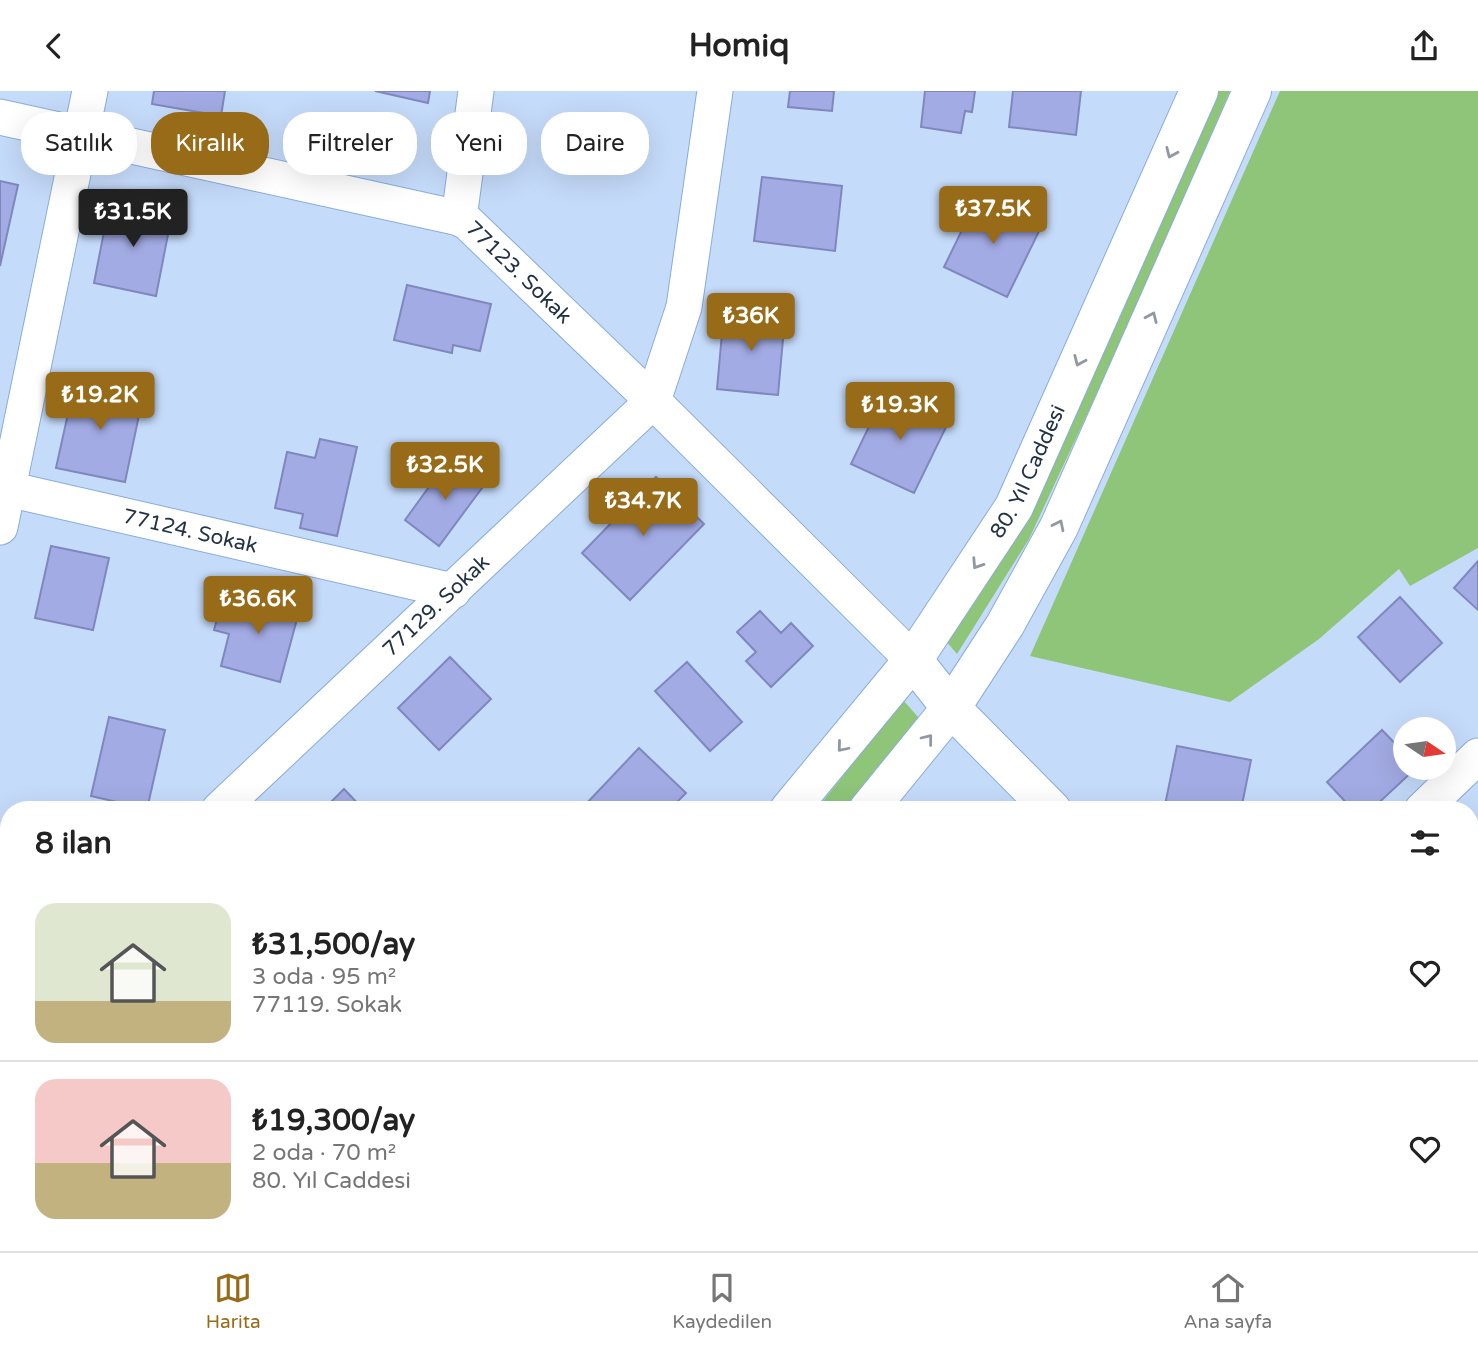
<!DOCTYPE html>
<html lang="tr">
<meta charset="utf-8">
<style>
:root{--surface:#fff;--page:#f6f6f6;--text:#222;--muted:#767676;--line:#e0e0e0;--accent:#976b18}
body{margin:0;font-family:"Varela Round",sans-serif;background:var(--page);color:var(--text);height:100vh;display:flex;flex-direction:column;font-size:26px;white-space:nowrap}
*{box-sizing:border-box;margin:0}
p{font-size:23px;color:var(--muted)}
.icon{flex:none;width:38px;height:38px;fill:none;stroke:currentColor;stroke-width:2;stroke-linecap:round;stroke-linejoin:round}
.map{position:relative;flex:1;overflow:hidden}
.details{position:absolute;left:0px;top:710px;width:1479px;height:450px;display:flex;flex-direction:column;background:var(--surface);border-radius:28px 28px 0 0;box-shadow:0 7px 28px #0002}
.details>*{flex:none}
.banner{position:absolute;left:21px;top:21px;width:700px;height:63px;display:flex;gap:14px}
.needle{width:46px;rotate:103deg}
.tools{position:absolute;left:1393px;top:626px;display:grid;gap:14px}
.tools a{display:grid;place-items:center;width:63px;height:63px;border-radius:50%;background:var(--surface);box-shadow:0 7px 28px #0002;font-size:35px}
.price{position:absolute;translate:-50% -60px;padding:0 16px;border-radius:7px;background:var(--accent);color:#fff;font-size:23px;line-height:46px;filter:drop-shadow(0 2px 4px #0008)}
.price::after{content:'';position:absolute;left:50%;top:42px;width:21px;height:16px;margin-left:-10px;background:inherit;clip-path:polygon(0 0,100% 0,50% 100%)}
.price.active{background:#222;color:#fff}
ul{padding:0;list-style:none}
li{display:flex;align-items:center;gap:21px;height:175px;padding:0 35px}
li+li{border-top:2px solid var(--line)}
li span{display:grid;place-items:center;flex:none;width:196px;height:140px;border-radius:21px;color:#555}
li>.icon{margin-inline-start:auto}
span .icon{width:84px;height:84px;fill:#fffc;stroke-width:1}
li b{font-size:30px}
h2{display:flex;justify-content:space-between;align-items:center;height:84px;padding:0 35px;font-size:30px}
.chip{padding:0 24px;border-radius:28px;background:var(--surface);box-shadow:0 7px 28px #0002;font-size:24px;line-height:63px}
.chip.active{background:var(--accent);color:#fff}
header{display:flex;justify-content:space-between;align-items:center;height:91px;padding:0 35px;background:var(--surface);font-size:32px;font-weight:700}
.dock{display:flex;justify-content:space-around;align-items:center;height:98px;border-top:2px solid var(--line);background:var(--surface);font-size:19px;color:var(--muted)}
.dock a{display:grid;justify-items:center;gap:4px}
.dock .active{color:var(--accent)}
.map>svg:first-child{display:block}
</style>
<header><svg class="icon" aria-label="back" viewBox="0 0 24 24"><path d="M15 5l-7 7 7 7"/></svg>Homiq<svg class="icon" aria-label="share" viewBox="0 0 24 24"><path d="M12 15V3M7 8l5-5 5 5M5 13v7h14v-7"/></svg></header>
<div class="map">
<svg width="1478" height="1160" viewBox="0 0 1478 1160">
<rect width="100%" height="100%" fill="#c5dbfa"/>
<!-- green -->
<path fill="#8ec579" d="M1216 0H1230L1119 255 1029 448 957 563 946 550Z
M1280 0H1478V457L1410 495 1399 478 1319 548 1230 611 1030 565Z
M903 609 919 627 843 719H816Z
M405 1152H435L426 1160H395Z"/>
<!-- building -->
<path fill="#a3abe4" stroke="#7f87bd" stroke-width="2" d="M154 0H225L221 25 152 13Z
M375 0H430L428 12Z
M790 0H834L832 20 788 16Z
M925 0H975L972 21 965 20 961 42 921 36Z
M1013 0H1081L1076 44 1009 36Z
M762 86 842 95 835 160 754 150Z
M0 90 18 94 0 175Z
M979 104 1042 134 1007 206 944 176Z
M110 110 172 123 156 205 94 192Z
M407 194 491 213 480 260 453 254 452 262 394 249Z
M724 220 785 226 778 304 717 298Z
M75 291 143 305 125 391 56 377Z
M886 300 949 330 914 402 851 373Z
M320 348 357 356 337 445 300 437 303 423 275 417 287 361 315 367Z
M450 367 485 393 439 455 405 429Z
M656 386 704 433 630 509 582 462Z
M51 455 109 467 93 539 35 527Z
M1478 470V519L1454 497Z
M238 501 300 517 280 591 221 575 229 543 214 539 220 517 233 520Z
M1400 506 1442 552 1400 591 1358 546Z
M760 520 781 542 791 532 813 555 771 596 746 570 756 561 737 541Z
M450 566 491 608 439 659 398 617Z
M687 571 742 631 710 660 655 600Z
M109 626 165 639 147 718 91 705Z
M1382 639 1405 663V677H1416L1371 719H1353L1327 691Z
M1177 655 1251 669 1241 719H1164Z
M639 657 686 702 669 719H593L586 713Z
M344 698 364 719H323Z
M0 741 9 742V820L0 818Z
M1478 960V1038L1470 1046V967Z
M64 1152H109L118 1160H56Z
M568 1152H645L648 1155 642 1160H559Z
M1087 1152H1092L1101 1160H1079Z"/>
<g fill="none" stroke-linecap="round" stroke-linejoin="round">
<!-- minor casing -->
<g stroke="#89acde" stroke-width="37">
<g id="minor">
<path id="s1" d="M0 26 459 127 468 132 653 310 913 569"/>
<path d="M459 127 476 0"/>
<path id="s2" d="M8 398 453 500"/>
<path d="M0 436 90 0"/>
<path id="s3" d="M219 719 653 310 684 216 715 0"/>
<path d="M1422 719 1478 665"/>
<path d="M0 928 9 919"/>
<path d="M957 1160 966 1152"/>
</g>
</g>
<!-- major casing -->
<g stroke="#89acde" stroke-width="40">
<g id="major">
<path d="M913 569 951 617 1052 719"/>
<path id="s4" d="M789 719 913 569 1014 416 1199 0"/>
<path d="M868 719 951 617 1005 534 1059 436 1252 0"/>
<path d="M1463 1152 1471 1160"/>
<path d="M363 1160 372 1152"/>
<path d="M459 1160 468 1152"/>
</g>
</g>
<!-- minor -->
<use href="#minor" stroke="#fff" stroke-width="35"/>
<!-- major -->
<use href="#major" stroke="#fff" stroke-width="38"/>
</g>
<!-- one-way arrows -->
<defs><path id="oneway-chevron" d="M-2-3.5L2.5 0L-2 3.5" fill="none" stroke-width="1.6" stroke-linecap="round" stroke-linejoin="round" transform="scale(1.75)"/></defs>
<g stroke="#9298a2">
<use href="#oneway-chevron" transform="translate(1171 62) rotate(114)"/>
<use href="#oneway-chevron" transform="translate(1152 226) rotate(-66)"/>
<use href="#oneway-chevron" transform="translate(1079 270) rotate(114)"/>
<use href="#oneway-chevron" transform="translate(1059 434) rotate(-64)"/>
<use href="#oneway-chevron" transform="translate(977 473) rotate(123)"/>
<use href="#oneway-chevron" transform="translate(928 648) rotate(-52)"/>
<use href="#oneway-chevron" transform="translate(842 656) rotate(130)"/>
</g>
<g text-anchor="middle" stroke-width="5" stroke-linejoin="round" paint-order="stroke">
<!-- street labels -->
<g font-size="21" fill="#243246" stroke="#d9e8fd">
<text dy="7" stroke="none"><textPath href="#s1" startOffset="551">77123. Sokak</textPath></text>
<text dy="7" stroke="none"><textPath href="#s4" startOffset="416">80. Yıl Caddesi</textPath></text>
<text dy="7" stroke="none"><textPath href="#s2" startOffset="187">77124. Sokak</textPath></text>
<text dy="7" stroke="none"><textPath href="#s3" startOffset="298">77129. Sokak</textPath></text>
</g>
</g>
</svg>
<div class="tools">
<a><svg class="needle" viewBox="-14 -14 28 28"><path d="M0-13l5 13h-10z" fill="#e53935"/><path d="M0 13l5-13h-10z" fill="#767676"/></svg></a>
</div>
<b class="price" style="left:993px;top:155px">₺37.5K</b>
<b class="price active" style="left:133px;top:158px">₺31.5K</b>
<b class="price" style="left:751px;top:262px">₺36K</b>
<b class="price" style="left:100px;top:341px">₺19.2K</b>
<b class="price" style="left:900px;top:351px">₺19.3K</b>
<b class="price" style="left:445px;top:411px">₺32.5K</b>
<b class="price" style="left:643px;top:447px">₺34.7K</b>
<b class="price" style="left:258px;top:545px">₺36.6K</b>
<div class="banner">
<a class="chip">Satılık</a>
<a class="chip active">Kiralık</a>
<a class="chip">Filtreler</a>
<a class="chip">Yeni</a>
<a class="chip">Daire</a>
</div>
<section class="details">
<h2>8 ilan<svg class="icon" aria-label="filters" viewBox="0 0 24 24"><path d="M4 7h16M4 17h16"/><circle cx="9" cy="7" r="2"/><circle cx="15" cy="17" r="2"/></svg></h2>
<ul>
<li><span style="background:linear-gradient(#dfe7d0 70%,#c2b280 0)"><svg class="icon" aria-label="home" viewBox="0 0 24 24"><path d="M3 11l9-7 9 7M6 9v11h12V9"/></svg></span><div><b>₺31,500/ay</b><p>3 oda · 95 m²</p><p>77119. Sokak</p></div><svg class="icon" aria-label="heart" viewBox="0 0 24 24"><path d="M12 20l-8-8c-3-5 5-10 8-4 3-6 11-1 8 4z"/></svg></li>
<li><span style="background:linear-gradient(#f6c9c9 60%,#c2b280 0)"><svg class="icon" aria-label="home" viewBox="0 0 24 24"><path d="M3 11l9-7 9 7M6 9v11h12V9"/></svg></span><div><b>₺19,300/ay</b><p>2 oda · 70 m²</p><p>80. Yıl Caddesi</p></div><svg class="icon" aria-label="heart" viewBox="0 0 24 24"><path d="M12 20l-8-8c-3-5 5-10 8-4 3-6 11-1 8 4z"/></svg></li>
</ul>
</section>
</div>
<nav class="dock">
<a class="active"><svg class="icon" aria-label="map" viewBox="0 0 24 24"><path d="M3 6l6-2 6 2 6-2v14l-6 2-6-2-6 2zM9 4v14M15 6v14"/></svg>Harita</a>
<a><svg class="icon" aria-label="saved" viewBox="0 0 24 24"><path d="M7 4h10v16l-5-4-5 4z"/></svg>Kaydedilen</a>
<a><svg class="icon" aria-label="home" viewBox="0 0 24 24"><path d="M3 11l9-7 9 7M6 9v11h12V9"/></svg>Ana sayfa</a>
</nav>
